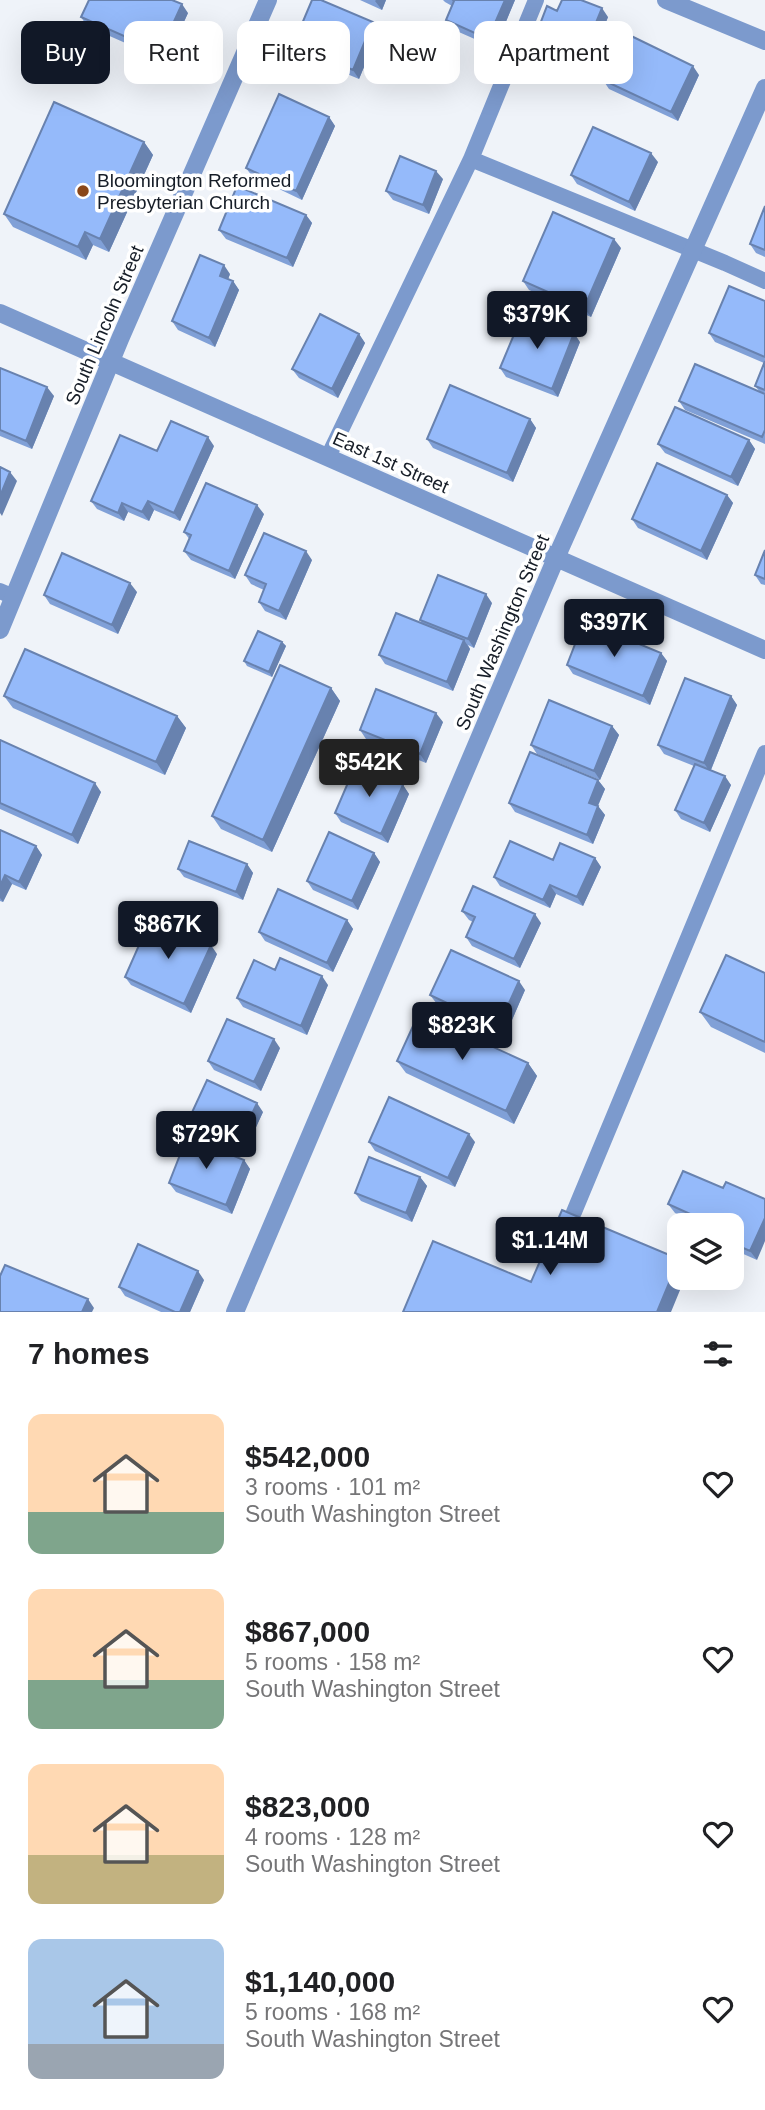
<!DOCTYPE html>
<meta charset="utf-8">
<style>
:root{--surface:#fff;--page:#f2f2f2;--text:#202124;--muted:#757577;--accent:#111827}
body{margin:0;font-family:Arial,sans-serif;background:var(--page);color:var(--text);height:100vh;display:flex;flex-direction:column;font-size:26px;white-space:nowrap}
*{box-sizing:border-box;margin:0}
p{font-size:23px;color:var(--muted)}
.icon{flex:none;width:38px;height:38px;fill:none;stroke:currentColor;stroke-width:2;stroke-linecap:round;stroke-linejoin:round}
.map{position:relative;height:1312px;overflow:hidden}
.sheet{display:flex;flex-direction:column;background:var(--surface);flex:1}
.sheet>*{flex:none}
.banner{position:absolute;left:21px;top:21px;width:724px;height:63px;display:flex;gap:14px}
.fabs{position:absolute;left:667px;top:1213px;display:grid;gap:14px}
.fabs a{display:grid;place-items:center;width:77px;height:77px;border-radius:14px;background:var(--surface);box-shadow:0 7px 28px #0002;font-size:35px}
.price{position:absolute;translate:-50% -60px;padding:0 16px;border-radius:7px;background:var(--accent);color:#fff;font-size:23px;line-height:46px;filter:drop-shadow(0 2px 4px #0008)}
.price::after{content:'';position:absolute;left:50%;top:42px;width:21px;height:16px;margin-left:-10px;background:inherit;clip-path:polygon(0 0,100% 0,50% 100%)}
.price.selected{background:#222;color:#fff}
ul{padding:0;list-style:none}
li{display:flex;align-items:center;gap:21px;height:175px;padding:0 28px}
li span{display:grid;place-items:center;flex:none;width:196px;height:140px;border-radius:14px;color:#555}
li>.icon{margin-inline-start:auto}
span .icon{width:84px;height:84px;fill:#fffc;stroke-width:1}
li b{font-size:30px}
h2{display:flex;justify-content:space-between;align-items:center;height:84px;padding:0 28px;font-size:30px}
.pill{padding:0 24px;border-radius:14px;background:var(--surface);box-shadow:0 7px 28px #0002;font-size:24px;line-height:63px}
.pill.selected{background:var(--accent);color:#fff}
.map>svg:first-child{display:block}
</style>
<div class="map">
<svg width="765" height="1312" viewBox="0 0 765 1312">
<rect width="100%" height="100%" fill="#eff3f9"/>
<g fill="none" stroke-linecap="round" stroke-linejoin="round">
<!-- lane -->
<path stroke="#7c9acd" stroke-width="16" d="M471 159 536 0
M328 457 471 159 725 263 765 281
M0 591 14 597
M574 1212 765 753"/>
<!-- street -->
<path stroke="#7c9acd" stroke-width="18" d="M666 0 765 41
M0 313 765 650
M0 630 120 339 268 0
M235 1312 556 558 765 88"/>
</g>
<!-- wall -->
<path fill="#80a0d7" d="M360 0H386L382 10Z
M443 0H515L495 48 452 29 446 20 452 6 445 2Z
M557 11 608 17 583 81 535 62 529 53Z
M188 13 166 61 87 26 81 17Z
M373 22 379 31 359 79 299 54 293 45Z
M699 75 678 121 609 89 603 80Z
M329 117 335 126 302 200 252 176 246 168Z
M144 142 153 155 109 252 93 245 86 260 13 227 4 214Z
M658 162 635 211 577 184 571 175Z
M443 179 429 214 393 200 386 191Z
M765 206V257L756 253 750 244Z
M306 215 312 223 293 267 226 239 219 230Z
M621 248 591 317 529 290 523 281Z
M230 274 228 279 233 281 239 290 215 347 178 330 172 321Z
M765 301V444L685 410 679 401 760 392 755 386 764 363 715 342 709 333Z
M359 334 365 343 338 398 299 378 292 369Z
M580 342 558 397 506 377 500 368Z
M0 368 54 396 32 449 0 436Z
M530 419 536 428 513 482 433 448 427 439Z
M749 440 755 449 738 486 665 453 658 444Z
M214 446 180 521 154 510 149 521 128 512 124 521 97 509 91 501Z
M727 495 733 503 707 560 638 528 632 519Z
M264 514 235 579 191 560 184 551 190 540 184 532Z
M765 550V585L761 584 755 575Z
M312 560 286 620 265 611 259 602 264 590 251 584 245 575Z
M137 592 118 634 50 604 44 595Z
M492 603 474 648 468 645 470 649 453 691 385 664 379 655 422 623 420 620Z
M282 642 286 646 272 677 247 666 244 661Z
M661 653 667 661 650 705 573 674 567 665Z
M331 688 340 701 272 852 221 829 212 816Z
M4 696 177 716 186 728 165 775 13 708Z
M731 696 737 705 711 770 731 785 710 832 681 819 675 810 694 766 664 754 658 745Z
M443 722 426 763 366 739 360 730Z
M612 726 619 735 600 780 537 754 531 745Z
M0 740 101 792 78 844 0 809Z
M598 780 605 789 598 806 605 815 593 844 515 812 509 803Z
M403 785 409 794 388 843 341 822 335 813Z
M0 830 36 846 42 855 26 890 12 884 3 902 0 901Z
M374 853 380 862 358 910 313 890 307 881Z
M595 858 601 867 583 906 556 894 550 908 500 886 494 877 553 860Z
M247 864 253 873 243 900 184 877 178 869Z
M462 911 541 923 520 968 472 946 466 937 473 922 469 920Z
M347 920 353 929 333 972 265 941 259 932Z
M217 954 191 1013 131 985 125 977Z
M275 970 328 985 307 1035 243 1007 237 998Z
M765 973V1053L711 1027 700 1012Z
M525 990 505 1036 437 1004 430 995Z
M280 1048 261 1091 214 1070 208 1061Z
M397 1061 528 1063 537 1076 514 1124 406 1073Z
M263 1112 244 1153 194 1130 188 1121Z
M369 1142H475L455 1187 375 1151Z
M244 1160 250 1169 232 1214 176 1192 169 1183Z
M420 1177 427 1186 412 1222 361 1201 355 1193Z
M723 1188 757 1260 732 1249V1225H701L675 1213 668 1204Z
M204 1280 190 1312H161L125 1296 119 1287Z"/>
<!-- shaded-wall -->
<path fill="#6882af" d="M376 0H386L382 10 375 1Z
M505 0H515L495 48 488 39Z
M182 4 188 13 166 61 160 52Z
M602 8 608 17 583 81 576 72Z
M373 22 379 31 359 79 353 70Z
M693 66 699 75 678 121 671 112Z
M329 117 335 126 302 200 296 191Z
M144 142 153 155 109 252 100 239Z
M651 153 658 162 635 211 629 202Z
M436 171 443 179 429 214 423 205Z
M306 215 312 223 293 267 287 258Z
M85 232 93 245 86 260 78 247Z
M614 239 621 248 591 317 584 308Z
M224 265 230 274 226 285 220 276Z
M233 281 239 290 215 347 209 338Z
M574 333 580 342 558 397 552 389Z
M359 334 365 343 338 398 332 389Z
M47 387 54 396 32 449 26 441Z
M530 419 536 428 513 482 507 473Z
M208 437 214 446 180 521 174 513Z
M749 440 755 449 738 486 731 477Z
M10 472 17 481 2 516 0 513V496Z
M727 495 733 503 707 560 701 551Z
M148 501 154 510 149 521 142 512Z
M122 503 128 512 124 521 118 513Z
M257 505 264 514 235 579 229 571Z
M306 551 312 560 286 620 279 611Z
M130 583 137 592 118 634 112 625Z
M486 594 492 603 474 648 468 639Z
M464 640 470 649 453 691 447 682Z
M282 642 286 646 272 677 269 672Z
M661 653 667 661 650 705 643 696Z
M331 688 340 701 272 852 263 840Z
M731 696 737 705 710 772 704 763Z
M436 713 443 722 426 763 420 754Z
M177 716 186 728 165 775 156 762Z
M612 726 619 735 600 780 594 771Z
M725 776 731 785 710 832 704 823Z
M598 780 605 789 595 812 589 803Z
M95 783 101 792 78 844 72 835Z
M403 785 409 794 388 843 381 834Z
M598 806 605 815 593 844 587 835Z
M36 846 42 855 26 890 19 882Z
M374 853 380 862 358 910 352 901Z
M595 858 601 867 583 906 577 897Z
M247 864 253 873 243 900 236 892Z
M5 875 12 884 3 902 0 898V886Z
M550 885 556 894 550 908 543 900Z
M535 914 541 923 520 968 514 959Z
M347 920 353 929 333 972 327 963Z
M211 945 217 954 191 1013 184 1004Z
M322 976 328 985 307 1035 301 1026Z
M519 981 525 990 505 1036 498 1027Z
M274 1039 280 1048 261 1091 254 1082Z
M528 1063 537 1076 514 1124 506 1111Z
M257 1103 263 1112 244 1153 238 1144Z
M469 1134 475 1142 455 1187 448 1178Z
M244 1160 250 1169 232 1214 226 1205Z
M420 1177 427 1186 412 1222 406 1213Z
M765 1218V1241L757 1260 750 1251Z
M679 1259V1278H685L671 1312H657Z
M198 1271 204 1280 190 1312H180Z
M88 1299 94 1308 92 1312H82Z"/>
<!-- building -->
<path fill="#95bafa" stroke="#6882af" stroke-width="2" d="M89 0H172L182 4 160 52 81 17Z
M312 0H321L373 22 353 70 293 45Z
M453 0H505L488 39 446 20 454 1Z
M562 0H581L602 8 576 72 529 53 547 6 557 11Z
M625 33 693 66 671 112 603 80Z
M279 94 329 117 296 191 246 168Z
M54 102 144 142 100 239 85 232 78 247 4 214Z
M593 127 651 153 629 202 571 175Z
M400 156 436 171 423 205 386 191Z
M237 186 306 215 287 258 219 230Z
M765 206V250L750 244Z
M553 212 614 239 584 308 523 281Z
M200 255 224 265 220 276 233 281 209 338 172 321Z
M729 286 765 301V357L709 333Z
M523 313 574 333 552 389 500 368Z
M320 314 359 334 332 389 292 369Z
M765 361V390L755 386Z
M695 364 765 394V430L762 437 679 401Z
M0 368 47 387 26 441 0 430Z
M450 385 530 419 507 473 427 439Z
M675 407 749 440 731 477 658 444Z
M171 421 208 437 174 513 148 501 142 512 122 503 118 513 91 501 120 435 157 451Z
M657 463 727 495 701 551 632 519Z
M0 467 10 472 0 496Z
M206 483 257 505 229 571 184 551 191 535 184 532Z
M264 533 306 551 279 611 259 602 266 584 245 575Z
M765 550V579L755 575Z
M62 553 130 583 112 625 44 595Z
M438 575 486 594 468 639 420 620Z
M396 613 464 640 447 682 379 655Z
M584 621 661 653 643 696 567 665Z
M258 631 282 642 269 672 244 661Z
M25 649 177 716 156 762 4 696Z
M280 665 331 688 263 840 212 816Z
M685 678 731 696 704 763 658 745Z
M376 689 436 713 420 754 360 730Z
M549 700 612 726 594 771 531 745Z
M0 740 95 783 72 835 0 803Z
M530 752 598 780 589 803 598 806 587 835 509 803Z
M356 764 403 785 381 834 335 813Z
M695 764 725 776 704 823 675 810Z
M0 830 36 846 19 882 5 875 0 886Z
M329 832 374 853 352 901 307 881Z
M189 841 247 864 236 892 178 869Z
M510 841 553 860 560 843 595 858 577 897 550 885 543 900 494 877Z
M473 886 535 914 514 959 466 937 475 917 462 911Z
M278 889 347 920 327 963 259 932Z
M151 918 211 945 184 1004 125 977Z
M451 950 519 981 498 1027 430 995Z
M726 955 765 973V1042L700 1012Z
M280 958 322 976 301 1026 237 998 254 960 275 970Z
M419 1013 528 1063 506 1111 397 1061Z
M227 1019 274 1039 254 1082 208 1061Z
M207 1080 257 1103 238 1144 188 1121Z
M389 1097 469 1134 448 1178 369 1142Z
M187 1137 244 1160 226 1205 169 1183Z
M369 1157 420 1177 406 1213 355 1193Z
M683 1171 723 1188 726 1182 765 1199V1218L750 1251 732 1243V1225H707L708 1222 668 1204Z
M562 1210 679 1259 657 1312H403L433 1241 531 1282Z
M138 1244 198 1271 180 1312H175L119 1287Z
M5 1265 88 1299 82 1312H0V1276Z"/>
<!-- markers -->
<circle fill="#8a4719" stroke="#fff" stroke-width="2.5" cx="83" cy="191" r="7"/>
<g text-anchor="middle" stroke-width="7" stroke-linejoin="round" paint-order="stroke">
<!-- poi labels -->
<g font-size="19" fill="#161d27" stroke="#fff" text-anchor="start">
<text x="97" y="187">Bloomington Reformed<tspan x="97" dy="22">Presbyterian Church</tspan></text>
</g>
<!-- street labels -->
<g font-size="19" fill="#161d27" stroke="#fff">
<text transform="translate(104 325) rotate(-67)" y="7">South Lincoln Street</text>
<text transform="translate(391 462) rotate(24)" y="7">East 1st Street</text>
<text transform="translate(502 632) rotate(-67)" y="7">South Washington Street</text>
</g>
</g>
</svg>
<div class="fabs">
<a><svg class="icon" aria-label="layers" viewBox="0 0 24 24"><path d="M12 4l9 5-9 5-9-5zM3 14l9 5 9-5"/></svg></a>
</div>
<b class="price" style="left:537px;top:351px">$379K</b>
<b class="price" style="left:614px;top:659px">$397K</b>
<b class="price selected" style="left:369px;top:799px">$542K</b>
<b class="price" style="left:168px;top:961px">$867K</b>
<b class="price" style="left:462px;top:1062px">$823K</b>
<b class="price" style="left:206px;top:1171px">$729K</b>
<b class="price" style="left:550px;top:1277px">$1.14M</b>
<div class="banner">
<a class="pill selected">Buy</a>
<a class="pill">Rent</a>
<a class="pill">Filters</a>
<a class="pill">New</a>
<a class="pill">Apartment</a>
</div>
</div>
<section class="sheet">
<h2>7 homes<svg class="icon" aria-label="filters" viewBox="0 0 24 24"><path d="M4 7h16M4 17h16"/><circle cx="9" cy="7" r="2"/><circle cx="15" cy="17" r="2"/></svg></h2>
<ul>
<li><span style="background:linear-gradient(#ffd9b3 70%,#7fa58c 0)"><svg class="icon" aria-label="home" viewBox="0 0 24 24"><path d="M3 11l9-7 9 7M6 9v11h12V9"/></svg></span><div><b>$542,000</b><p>3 rooms · 101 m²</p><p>South Washington Street</p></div><svg class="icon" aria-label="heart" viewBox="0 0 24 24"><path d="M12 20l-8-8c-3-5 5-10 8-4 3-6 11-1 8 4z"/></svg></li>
<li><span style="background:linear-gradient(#ffd9b3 65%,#7fa58c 0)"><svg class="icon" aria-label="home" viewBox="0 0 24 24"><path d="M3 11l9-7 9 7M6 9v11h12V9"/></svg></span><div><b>$867,000</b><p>5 rooms · 158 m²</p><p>South Washington Street</p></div><svg class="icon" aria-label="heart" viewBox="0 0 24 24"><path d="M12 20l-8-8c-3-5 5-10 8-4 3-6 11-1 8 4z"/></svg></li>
<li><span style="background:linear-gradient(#ffd9b3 65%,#c2b280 0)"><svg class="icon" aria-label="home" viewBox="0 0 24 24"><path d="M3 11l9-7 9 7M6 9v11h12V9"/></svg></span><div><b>$823,000</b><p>4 rooms · 128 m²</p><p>South Washington Street</p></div><svg class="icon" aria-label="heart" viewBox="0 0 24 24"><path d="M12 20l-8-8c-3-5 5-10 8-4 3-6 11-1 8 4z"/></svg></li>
<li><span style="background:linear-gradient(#a9c7e8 75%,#9aa5b1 0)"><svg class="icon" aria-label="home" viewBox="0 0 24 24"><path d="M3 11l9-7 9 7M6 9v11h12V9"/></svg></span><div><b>$1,140,000</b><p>5 rooms · 168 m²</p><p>South Washington Street</p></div><svg class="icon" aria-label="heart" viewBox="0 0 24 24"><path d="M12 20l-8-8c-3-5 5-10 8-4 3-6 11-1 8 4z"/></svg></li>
</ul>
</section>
